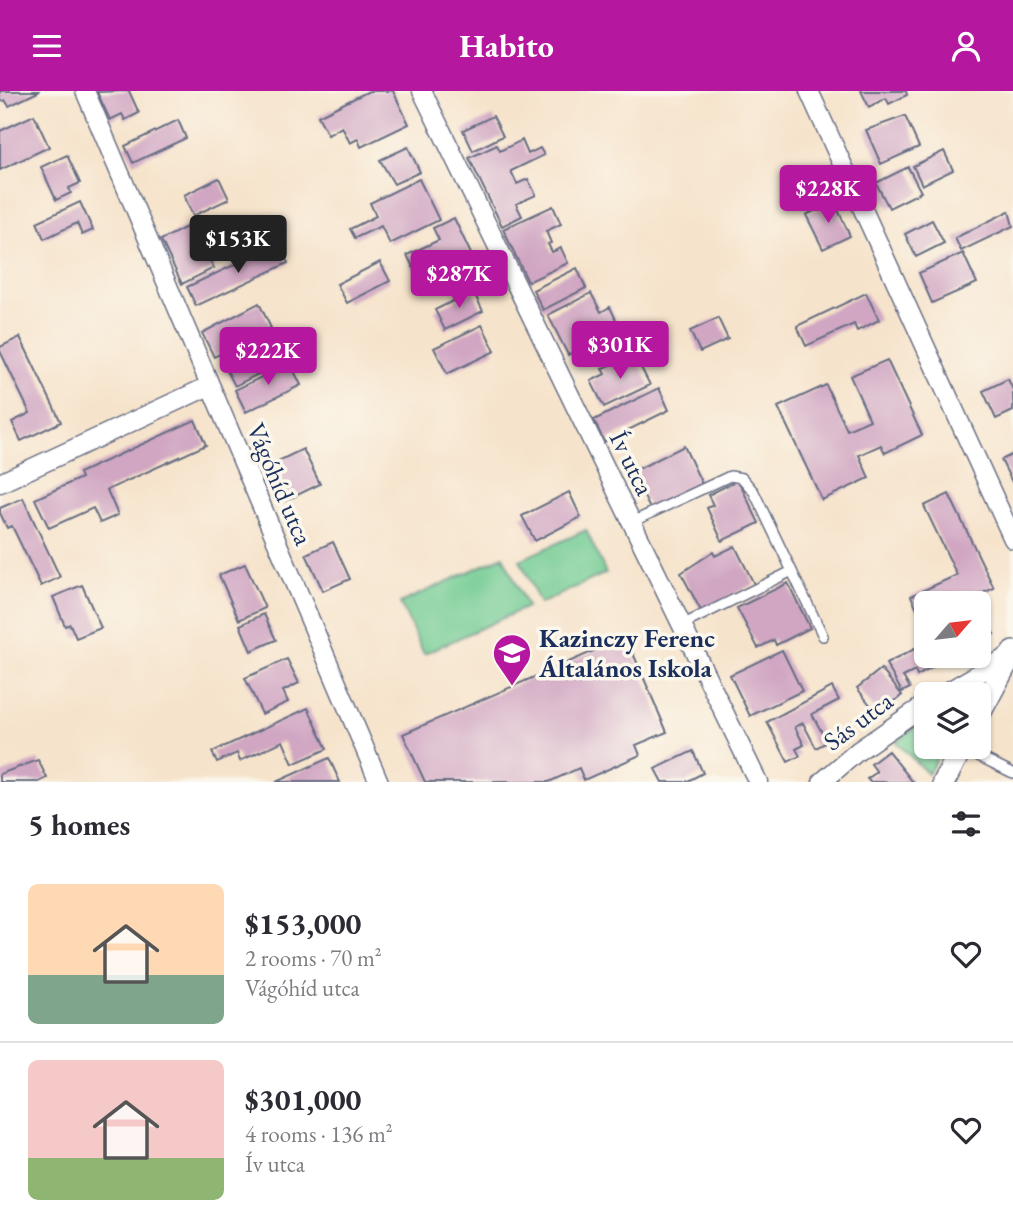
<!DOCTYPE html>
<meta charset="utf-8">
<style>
:root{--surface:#fff;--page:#f2f2f3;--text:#2b2b33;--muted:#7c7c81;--line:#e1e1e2;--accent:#b5179e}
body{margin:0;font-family:"EB Garamond",serif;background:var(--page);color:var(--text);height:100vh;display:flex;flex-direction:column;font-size:26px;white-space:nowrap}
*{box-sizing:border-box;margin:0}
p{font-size:23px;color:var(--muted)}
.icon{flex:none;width:38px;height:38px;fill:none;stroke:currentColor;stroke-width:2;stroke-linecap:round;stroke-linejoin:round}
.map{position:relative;height:691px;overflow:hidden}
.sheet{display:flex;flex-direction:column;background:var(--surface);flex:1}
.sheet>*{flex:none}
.needle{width:46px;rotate:62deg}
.fabs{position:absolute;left:914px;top:500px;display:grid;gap:14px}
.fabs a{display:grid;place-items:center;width:77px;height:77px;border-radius:10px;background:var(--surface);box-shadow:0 2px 5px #0004;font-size:35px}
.price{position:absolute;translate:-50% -60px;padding:0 16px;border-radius:7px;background:var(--accent);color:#fff;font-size:23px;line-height:46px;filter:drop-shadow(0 2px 4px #0008)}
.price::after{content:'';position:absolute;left:50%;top:42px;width:21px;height:16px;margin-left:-10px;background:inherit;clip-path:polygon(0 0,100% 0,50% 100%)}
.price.selected{background:#222;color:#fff}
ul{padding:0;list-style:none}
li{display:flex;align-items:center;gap:21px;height:175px;padding:0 28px}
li+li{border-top:2px solid var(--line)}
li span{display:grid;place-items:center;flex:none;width:196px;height:140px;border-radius:10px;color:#555}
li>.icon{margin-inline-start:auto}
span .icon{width:84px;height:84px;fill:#fffc;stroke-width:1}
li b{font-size:30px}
h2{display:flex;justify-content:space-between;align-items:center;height:84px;padding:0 28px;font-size:30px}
header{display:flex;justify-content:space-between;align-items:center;height:91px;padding:0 28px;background:var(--accent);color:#fff;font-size:32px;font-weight:700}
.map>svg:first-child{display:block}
</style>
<header><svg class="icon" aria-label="menu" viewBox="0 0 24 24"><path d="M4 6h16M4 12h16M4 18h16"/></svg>Habito<svg class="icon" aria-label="person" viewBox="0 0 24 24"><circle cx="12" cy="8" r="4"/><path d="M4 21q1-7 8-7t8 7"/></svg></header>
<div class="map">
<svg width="1013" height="691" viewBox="0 0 1013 691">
<rect width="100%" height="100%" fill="#fbf7ec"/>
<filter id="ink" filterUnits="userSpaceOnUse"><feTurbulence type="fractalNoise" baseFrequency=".0143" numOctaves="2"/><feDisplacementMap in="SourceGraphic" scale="14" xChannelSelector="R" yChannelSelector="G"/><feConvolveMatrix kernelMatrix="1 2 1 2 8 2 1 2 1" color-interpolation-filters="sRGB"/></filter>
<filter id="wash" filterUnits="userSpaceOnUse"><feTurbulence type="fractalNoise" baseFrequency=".00686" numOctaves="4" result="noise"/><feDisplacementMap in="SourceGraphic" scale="28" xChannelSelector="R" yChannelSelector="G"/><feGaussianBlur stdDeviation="1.57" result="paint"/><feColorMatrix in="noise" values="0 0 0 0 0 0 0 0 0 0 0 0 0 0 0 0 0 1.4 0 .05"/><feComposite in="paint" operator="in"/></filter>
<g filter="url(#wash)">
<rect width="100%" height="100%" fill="#f6e3cb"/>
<!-- green -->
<path fill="#71cb92" stroke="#467d78" stroke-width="2" d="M586 439 606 482 540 513 520 469Z
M503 465 527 516 424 563 400 512Z
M926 628V656H943L928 683 896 651Z"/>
<g id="blocks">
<!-- building -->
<path fill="#d0a6c2" d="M0 0H40L9 15 5 9 0 11Z
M129 0 139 22 125 29 122 23 110 29 97 1Z
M369 0H393L409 33 361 56 358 48 350 52 342 36 328 44 318 25Z
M861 0H906L907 4 889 13 886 7 869 16Z
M34 24 49 56 0 79V40Z
M493 25 503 45 473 60 463 39Z
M905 25 919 56 881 73 866 39Z
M178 29 186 47 133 72 125 55Z
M522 49 528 63 540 57 544 64 511 80 517 93 528 88 536 104 516 113 522 125 502 135 469 67 497 54 500 60Z
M408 56 420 81 394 93 380 69Z
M944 60 953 79 922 94 913 75Z
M67 64 80 92 69 97 71 102 56 109 41 76Z
M908 76 921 101 889 117 876 92Z
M219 87 229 108 193 125 184 104Z
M419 88 439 129 390 153 381 135 355 147 350 138 376 125 370 112Z
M834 110 850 145 823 158 806 124Z
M80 111 93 139 82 144 77 132 44 148 37 131Z
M553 115 561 133 546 140 551 152 548 153 552 161 561 157 568 172 528 191 503 138Z
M1009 120 1013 135 961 160 955 147Z
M454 127 480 182 456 194 444 169 417 184 407 164 439 149 433 137Z
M932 129 944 152 916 166 905 143Z
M192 133 214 177 182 193 161 149Z
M279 153 288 172 196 215 187 196Z
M963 162 977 192 932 212 919 182Z
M380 171 390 190 347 212 337 193Z
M577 177 586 197 543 219 533 199Z
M473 200 483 220 445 239 435 219Z
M591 202 601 221 610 216 620 237 568 264 548 224Z
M866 202 879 229 857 240 854 233 806 255 797 235Z
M259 212 271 237 214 266 202 242Z
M718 227 728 248 700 261 690 240Z
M482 234 495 260 447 283 434 257Z
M20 246 61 331 21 350 12 331 30 322 0 260V256Z
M253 254 266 279 235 295 222 270Z
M634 263 650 294 604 316 591 290 605 283 602 278Z
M887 269 922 344 885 362 881 354 859 364 869 387 822 409 778 316 826 294 847 339 870 329 850 285Z
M290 272 301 294 246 321 235 299Z
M1008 288 1013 299V320L996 328 983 300Z
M659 297 669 319 604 351 594 329Z
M195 329 206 354 107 399 118 424 100 432 93 417 49 437 35 408 81 387 79 382Z
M684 355 702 393 650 418 632 381Z
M303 358 320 393 285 410 268 375Z
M1013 363V393L1001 369Z
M738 389 759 432 722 450 707 417 713 414 708 404Z
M569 401 581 426 535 450 522 425Z
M949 403 994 497 960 513H926V529L923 530 911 505 957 484 924 415Z
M23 407 60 486 41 495 12 435 7 437 0 422V417Z
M333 451 350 488 323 500 306 463Z
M735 455 754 493 701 520 681 482 713 461 715 465Z
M245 473 265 517 239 529 219 484Z
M788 492 810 537 776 554 774 549 758 557 737 517Z
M82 494 101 537 76 547 70 533 65 535 53 506Z
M982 521 994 543 978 552V523Z
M264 523 276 549 251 560 240 534Z
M626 546 667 641 636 654 640 664 584 689 579 677 549 691H425L403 643Z
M926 552V565H953L917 585 915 580 903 586 910 597 902 601 886 573Z
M782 559 802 600 750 625 730 584Z
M287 568 299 592 283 600 288 611 262 623 245 587Z
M881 578 902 604 878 624 857 597Z
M832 596 839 609 812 623 827 651 816 657 803 632 795 636 804 654 796 658 800 665 788 671 767 631Z
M308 617 327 658 293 673 283 650 240 670 237 662 217 671 212 661Z
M693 660 703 682 686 691H662L655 678Z
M888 660 913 691H870L867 688 877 681 871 673Z
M329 667 340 691H276Z
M38 669 47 687 39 691H0V683Z"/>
</g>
</g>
<g filter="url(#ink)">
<use href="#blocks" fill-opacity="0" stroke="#686e84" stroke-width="2"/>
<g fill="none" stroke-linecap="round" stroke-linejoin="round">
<!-- service casing -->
<g stroke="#686e84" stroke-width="12">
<path id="service" d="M632 431 730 385 742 387 754 401 823 545
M682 534 792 480
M962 657 1013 682"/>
</g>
<!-- minor casing -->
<g stroke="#686e84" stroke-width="21">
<path id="minor" d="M85 0 379 691
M422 0 758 691
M809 0 1013 448
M0 392 209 295
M942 604 1012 563
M822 691 858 660 926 613"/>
</g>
<!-- tertiary casing -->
<g stroke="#686e84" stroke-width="24">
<path id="tertiary" d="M978 626 1013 561
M944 691 962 656"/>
</g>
<!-- service -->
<use href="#service" stroke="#fff" stroke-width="9"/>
<!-- minor -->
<use href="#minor" stroke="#fff" stroke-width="18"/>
<!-- tertiary -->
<use href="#tertiary" stroke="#fff" stroke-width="21"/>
</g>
</g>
<!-- icons -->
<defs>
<g id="school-pin" transform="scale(2.0125)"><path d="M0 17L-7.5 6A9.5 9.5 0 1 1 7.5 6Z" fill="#b5179e" stroke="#fbf7ec"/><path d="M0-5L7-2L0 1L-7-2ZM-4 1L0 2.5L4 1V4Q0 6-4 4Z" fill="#fff"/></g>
</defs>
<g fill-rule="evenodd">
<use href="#school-pin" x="512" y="562"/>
</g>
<g text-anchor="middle" stroke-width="7" stroke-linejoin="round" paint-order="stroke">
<!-- street labels -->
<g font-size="26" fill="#1b2f5e" stroke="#fbf7ec">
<text transform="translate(632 372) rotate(64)" y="9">Ív utca</text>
<text transform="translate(280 393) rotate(67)" y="9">Vágóhíd utca</text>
<text transform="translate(858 630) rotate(-37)" y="9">Sás utca</text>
</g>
<!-- poi labels -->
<g font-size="26" font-weight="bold" fill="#1b2f5e" stroke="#fbf7ec" text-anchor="start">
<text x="539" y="556">Kazinczy Ferenc<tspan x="539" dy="30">Általános Iskola</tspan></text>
</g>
</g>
</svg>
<div class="fabs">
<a><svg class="needle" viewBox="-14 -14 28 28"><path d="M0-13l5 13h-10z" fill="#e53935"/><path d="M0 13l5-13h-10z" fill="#7c7c81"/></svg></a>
<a><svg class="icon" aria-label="layers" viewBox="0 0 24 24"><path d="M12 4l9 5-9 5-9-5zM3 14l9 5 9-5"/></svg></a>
</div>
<b class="price" style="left:828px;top:134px">$228K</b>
<b class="price selected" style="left:238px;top:184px">$153K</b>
<b class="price" style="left:459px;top:219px">$287K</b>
<b class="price" style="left:620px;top:290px">$301K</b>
<b class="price" style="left:268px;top:296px">$222K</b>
</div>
<section class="sheet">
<h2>5 homes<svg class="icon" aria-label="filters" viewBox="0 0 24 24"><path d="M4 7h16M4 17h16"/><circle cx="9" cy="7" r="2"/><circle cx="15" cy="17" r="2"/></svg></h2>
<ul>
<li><span style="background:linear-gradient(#ffd9b3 65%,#7fa58c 0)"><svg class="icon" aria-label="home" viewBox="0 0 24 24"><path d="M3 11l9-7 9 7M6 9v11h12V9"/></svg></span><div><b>$153,000</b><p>2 rooms · 70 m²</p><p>Vágóhíd utca</p></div><svg class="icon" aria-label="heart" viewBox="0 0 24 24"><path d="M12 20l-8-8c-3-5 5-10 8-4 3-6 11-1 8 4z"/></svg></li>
<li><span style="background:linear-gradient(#f6c9c9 70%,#8fb573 0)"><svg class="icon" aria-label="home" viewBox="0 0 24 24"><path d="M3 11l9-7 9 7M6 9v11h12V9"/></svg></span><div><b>$301,000</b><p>4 rooms · 136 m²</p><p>Ív utca</p></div><svg class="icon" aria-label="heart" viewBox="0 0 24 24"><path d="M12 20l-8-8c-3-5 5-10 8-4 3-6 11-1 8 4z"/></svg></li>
</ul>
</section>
